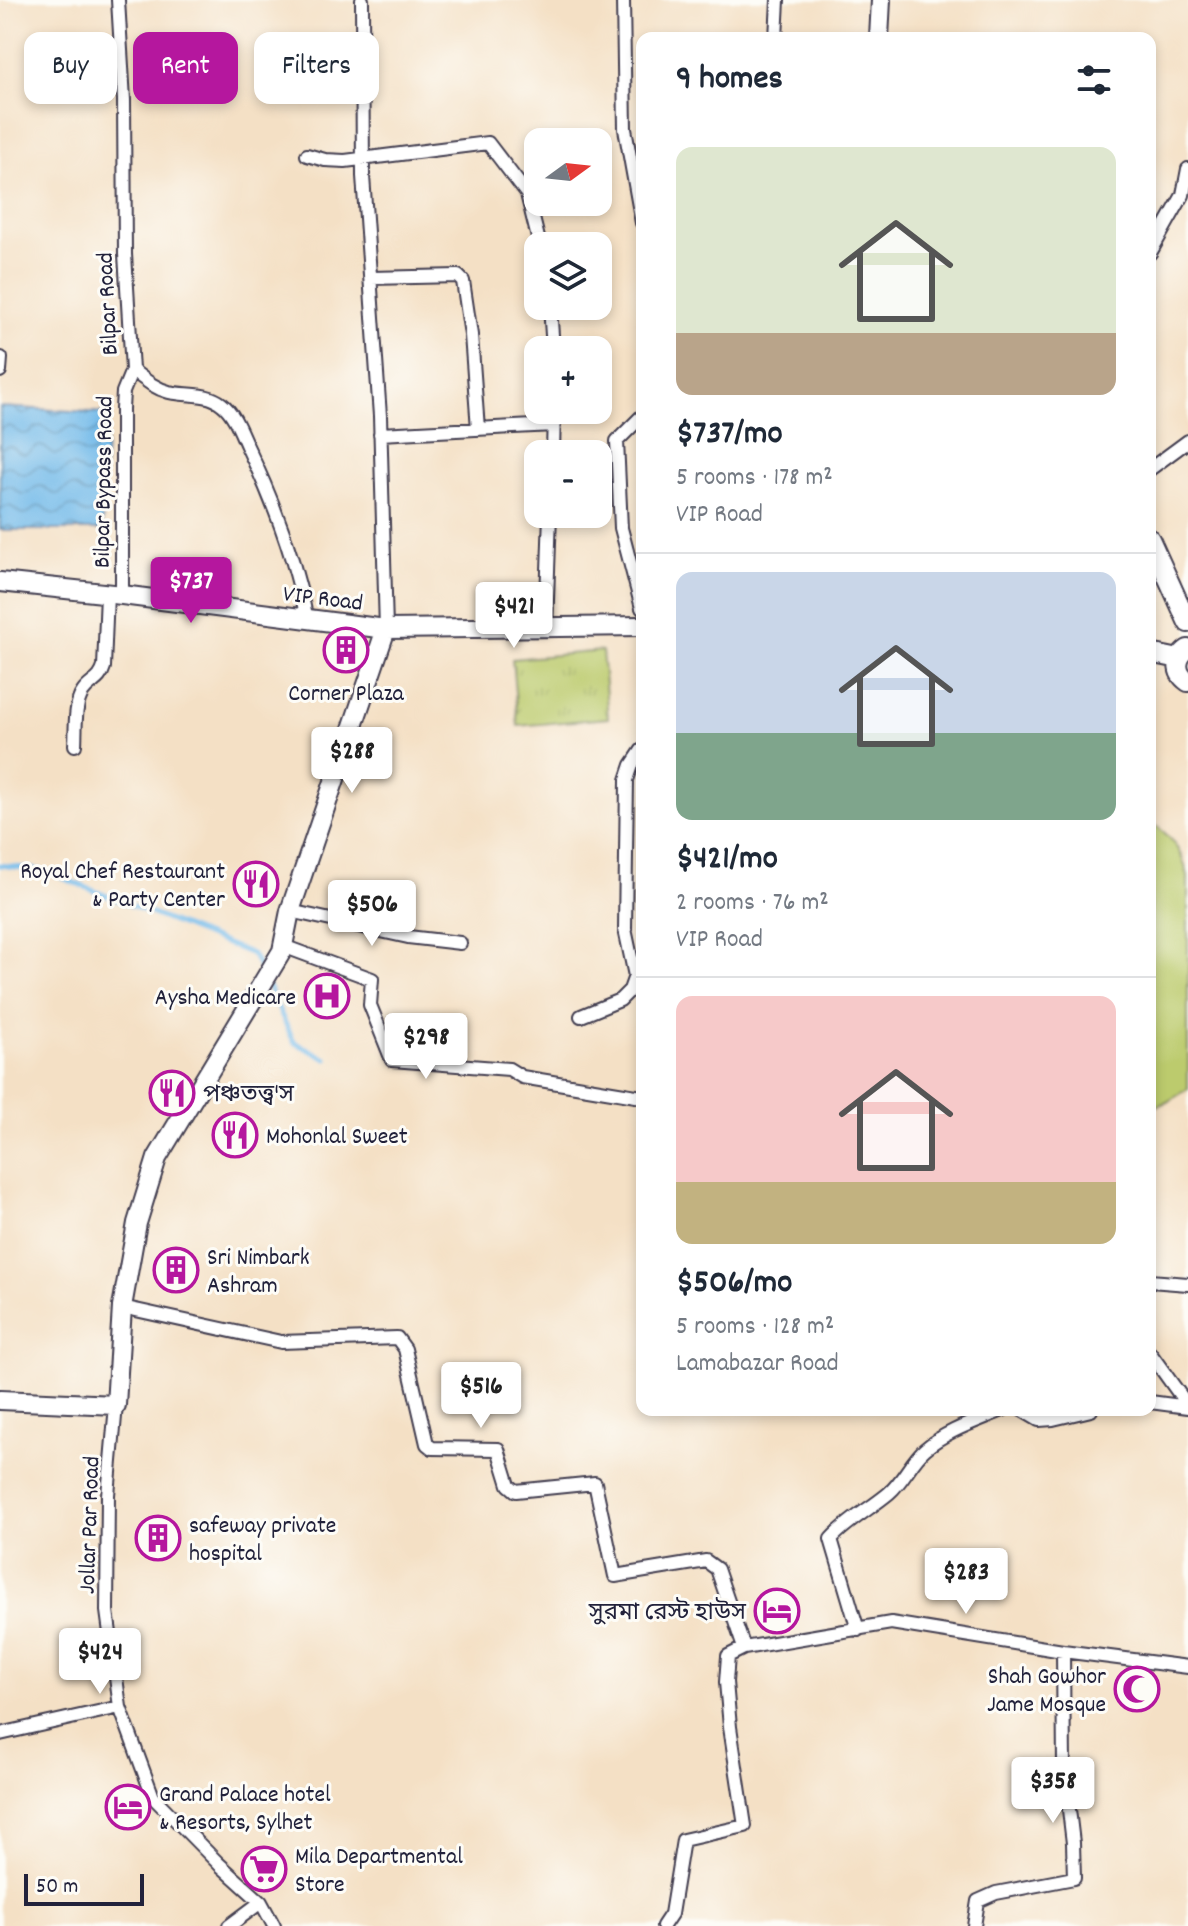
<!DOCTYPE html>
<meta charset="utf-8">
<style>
:root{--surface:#fff;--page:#f2f2f3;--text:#1f2937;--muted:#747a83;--line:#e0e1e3;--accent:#b5179e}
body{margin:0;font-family:Dekko,"Noto Sans Bengali",sans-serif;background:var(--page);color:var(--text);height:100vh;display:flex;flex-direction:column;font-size:30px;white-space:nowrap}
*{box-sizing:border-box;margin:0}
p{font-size:26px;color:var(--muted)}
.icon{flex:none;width:44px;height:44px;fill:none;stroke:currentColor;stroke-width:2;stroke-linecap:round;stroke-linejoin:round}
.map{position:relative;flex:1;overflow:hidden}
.details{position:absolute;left:636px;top:32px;width:520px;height:1384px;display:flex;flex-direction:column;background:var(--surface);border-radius:16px;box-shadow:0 4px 12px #0003}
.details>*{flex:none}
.hud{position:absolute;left:24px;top:32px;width:492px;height:72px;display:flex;gap:16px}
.needle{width:52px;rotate:75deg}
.fabs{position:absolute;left:524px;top:128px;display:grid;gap:16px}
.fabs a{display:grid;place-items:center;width:88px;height:88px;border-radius:16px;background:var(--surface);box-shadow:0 4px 12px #0003;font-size:40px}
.scale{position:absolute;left:24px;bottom:20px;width:120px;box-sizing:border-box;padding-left:8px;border:4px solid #22223b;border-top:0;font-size:22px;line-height:28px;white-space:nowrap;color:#22223b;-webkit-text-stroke:6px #fdfcf7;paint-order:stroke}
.price{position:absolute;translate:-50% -68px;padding:0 18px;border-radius:8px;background:#fff;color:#222;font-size:26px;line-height:52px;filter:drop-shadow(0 2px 4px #0008)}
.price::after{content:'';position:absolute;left:50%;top:48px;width:24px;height:18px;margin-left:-12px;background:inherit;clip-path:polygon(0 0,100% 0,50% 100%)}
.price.on{background:var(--accent);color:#fff}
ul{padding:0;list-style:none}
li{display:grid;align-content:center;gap:16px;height:424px;padding:0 40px}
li+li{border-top:2px solid var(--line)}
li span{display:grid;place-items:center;height:248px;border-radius:16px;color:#555}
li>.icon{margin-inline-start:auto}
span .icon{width:144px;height:144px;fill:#fffc;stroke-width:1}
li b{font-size:34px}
h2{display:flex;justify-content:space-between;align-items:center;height:96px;padding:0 40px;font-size:34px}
.tag{padding:0 28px;border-radius:16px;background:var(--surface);box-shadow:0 4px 12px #0003;font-size:28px;line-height:72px}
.tag.on{background:var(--accent);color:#fff}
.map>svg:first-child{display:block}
</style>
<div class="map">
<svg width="1188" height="1926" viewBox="0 0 1188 1926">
<defs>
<pattern id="park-tufts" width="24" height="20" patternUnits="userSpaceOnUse" patternTransform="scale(2)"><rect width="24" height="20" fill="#bccb6d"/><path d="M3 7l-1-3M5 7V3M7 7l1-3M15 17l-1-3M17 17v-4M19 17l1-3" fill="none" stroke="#a1ae5f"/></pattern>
<pattern id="water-waves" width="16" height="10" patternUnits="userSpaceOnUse" patternTransform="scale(2)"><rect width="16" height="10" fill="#71b9e9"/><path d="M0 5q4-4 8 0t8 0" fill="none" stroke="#5c96be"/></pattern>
</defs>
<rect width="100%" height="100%" fill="#fdfcf7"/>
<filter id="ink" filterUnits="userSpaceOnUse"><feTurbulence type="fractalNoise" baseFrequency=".0125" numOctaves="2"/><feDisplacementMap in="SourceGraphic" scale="16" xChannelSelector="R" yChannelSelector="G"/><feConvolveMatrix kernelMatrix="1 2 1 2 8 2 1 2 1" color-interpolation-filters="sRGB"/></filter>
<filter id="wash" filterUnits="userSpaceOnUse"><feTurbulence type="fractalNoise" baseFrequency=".006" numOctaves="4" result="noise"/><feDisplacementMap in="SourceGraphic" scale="32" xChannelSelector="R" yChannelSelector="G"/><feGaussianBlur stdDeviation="1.8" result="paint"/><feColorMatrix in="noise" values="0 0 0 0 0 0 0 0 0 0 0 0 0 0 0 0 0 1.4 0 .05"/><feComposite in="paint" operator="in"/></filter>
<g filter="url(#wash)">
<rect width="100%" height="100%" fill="#f4e0c5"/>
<!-- park -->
<path fill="url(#park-tufts)" stroke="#6f7654" stroke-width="2" d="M602 651 608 718 518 726 512 659Z"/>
<!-- pitch -->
<path fill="#bccb6d" stroke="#6f7654" stroke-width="2" d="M1150 822C1172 835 1182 852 1188 876V1089L1167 1102 1150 1108Z"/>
<!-- water -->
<path fill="url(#water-waves)" stroke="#4a6e92" stroke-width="2" d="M0 407 107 413 102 530H0Z"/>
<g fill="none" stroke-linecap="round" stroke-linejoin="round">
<!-- stream -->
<path stroke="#71b9e9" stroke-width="5" d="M0 865 45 871 252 954 262 973
M268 986 294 1042 327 1059"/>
</g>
</g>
<g filter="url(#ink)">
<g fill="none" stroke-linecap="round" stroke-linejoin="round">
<!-- street casing -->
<g stroke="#423e50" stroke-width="16">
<path id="street" d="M118 0 124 100 125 254 132 370C144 379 154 388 169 392 186 396 207 392 222 404 234 413 241 433 247 446 274 502 295 558 307 620
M362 0 363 176 380 416 386 629
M623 0 625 129 642 223
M776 38 778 0
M307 155 325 160 345 161 488 143 527 194 540 246
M1150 253 1183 195 1188 169
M371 278 458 276 463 281 471 335 478 429
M550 306 553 350
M0 371 1 358
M642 416 617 441 621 528 642 608
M380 434 554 425
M553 454 554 410
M1150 469 1188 441
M122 595V409L123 392 132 370
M546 628 550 514
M75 745C76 730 74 704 83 692 91 681 100 681 104 667L107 594
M290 911 408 937 460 943
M283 946 372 979 370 1005 392 1060 509 1069 522 1077 642 1097
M581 1016 620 1000 630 990 635 976 625 929 627 780 632 765 642 750
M1150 1281 1188 1284
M122 1307 281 1342 397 1338 405 1349 427 1444 432 1448 498 1449 509 1485 516 1491 595 1483 615 1576 706 1561 717 1569 744 1648
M1150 1353 1188 1406
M1150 1402 1188 1407
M116 1405 108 1495 107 1611 120 1707 153 1797 219 1864 261 1902 274 1926
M1022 1410 1039 1420 1053 1419 1091 1410
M858 1630 831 1539C847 1521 870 1509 889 1493 904 1480 911 1461 925 1449 946 1431 977 1421 1003 1410
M0 1734 120 1707
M229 1926 261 1902
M663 1926 671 1914 683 1840 745 1826 730 1727 726 1682 728 1656 744 1648 891 1623 1063 1651 1188 1667
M974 1926 978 1901 996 1893 1074 1878 1073 1843 1064 1768 1063 1651"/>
</g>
<!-- secondary casing -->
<g stroke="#423e50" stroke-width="22">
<path id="secondary" d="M879 38 881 0
M1150 539 1188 623
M0 582 122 595 386 629 642 626
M1188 649C1175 658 1175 673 1188 682
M1150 653 1179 659
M0 1400 116 1405 122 1307 137 1223 157 1158 282 951 290 911 386 629"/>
</g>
<!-- street -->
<use href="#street" stroke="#fff" stroke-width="12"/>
<!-- secondary -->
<use href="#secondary" stroke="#fff" stroke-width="18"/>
</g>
</g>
<!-- icons -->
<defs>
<g id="building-ring" transform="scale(2.3)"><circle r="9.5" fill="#fdfcf7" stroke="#b5179e" stroke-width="1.5"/><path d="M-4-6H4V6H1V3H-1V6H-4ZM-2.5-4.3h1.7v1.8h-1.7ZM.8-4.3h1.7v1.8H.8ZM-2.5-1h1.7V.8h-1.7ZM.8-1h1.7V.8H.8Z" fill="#b5179e"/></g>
<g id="restaurant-ring" transform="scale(2.3)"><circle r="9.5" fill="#fdfcf7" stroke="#b5179e" stroke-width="1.5"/><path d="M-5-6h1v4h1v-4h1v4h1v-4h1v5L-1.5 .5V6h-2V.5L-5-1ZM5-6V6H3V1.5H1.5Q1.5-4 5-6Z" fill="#b5179e"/></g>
<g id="hospital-ring" transform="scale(2.3)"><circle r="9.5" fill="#fdfcf7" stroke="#b5179e" stroke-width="1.5"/><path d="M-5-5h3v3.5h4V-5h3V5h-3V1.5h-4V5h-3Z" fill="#b5179e"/></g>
<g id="hotel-ring" transform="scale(2.3)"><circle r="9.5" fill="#fdfcf7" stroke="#b5179e" stroke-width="1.5"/><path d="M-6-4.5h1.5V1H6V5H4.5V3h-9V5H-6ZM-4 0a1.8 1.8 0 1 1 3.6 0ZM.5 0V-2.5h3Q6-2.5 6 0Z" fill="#b5179e"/></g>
<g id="mosque-ring" transform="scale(2.3)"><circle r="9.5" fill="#fdfcf7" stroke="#b5179e" stroke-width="1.5"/><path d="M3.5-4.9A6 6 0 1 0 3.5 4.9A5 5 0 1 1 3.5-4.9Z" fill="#b5179e"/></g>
<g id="supermarket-ring" transform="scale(2.3)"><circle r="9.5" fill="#fdfcf7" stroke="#b5179e" stroke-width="1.5"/><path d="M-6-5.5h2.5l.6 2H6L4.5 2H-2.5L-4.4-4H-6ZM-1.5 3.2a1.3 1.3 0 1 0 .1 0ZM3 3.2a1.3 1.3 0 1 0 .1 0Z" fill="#b5179e"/></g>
</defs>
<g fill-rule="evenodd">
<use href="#building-ring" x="346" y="650"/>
<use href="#restaurant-ring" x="256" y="884"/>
<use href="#hospital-ring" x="327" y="996"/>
<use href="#restaurant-ring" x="172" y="1093"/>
<use href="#restaurant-ring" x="235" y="1135"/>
<use href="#building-ring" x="176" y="1270"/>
<use href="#building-ring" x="158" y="1538"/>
<use href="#hotel-ring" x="777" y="1611"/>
<use href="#mosque-ring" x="1137" y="1689"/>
<use href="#hotel-ring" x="128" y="1807"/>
<use href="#supermarket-ring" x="264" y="1869"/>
</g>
<g text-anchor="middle" stroke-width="6" stroke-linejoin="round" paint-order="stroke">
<!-- street labels -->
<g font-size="24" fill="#22223b" stroke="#fdfcf7">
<text transform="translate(106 304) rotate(-93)" y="8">Bilpar Road</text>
<text transform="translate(102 482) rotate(-89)" y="8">Bilpar Bypass Road</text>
<text transform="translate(323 597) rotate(7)" y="8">VIP Road</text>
<text transform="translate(88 1525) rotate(-88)" y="8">Jollar Par Road</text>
</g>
<!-- poi labels -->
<g font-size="24" fill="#22223b" stroke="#fdfcf7" text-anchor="start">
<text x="346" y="700" text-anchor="middle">Corner Plaza</text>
<text x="225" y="878" text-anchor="end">Royal Chef Restaurant<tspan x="225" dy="28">&amp; Party Center</tspan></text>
<text x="296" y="1004" text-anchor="end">Aysha Medicare</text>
<text x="203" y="1101">পঞ্চতত্ত্ব'স</text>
<text x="266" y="1143">Mohonlal Sweet</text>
<text x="207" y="1264">Sri Nimbark<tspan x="207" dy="28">Ashram</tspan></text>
<text x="189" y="1532">safeway private<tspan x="189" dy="28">hospital</tspan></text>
<text x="746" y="1619" text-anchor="end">সুরমা রেস্ট হাউস</text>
<text x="1106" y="1683" text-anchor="end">Shah Gowhor<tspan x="1106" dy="28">Jame Mosque</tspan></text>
<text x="159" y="1801">Grand Palace hotel<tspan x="159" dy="28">&amp; Resorts, Sylhet</tspan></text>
<text x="295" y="1863">Mila Departmental<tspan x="295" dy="28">Store</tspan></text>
</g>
</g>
</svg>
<div class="fabs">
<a><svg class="needle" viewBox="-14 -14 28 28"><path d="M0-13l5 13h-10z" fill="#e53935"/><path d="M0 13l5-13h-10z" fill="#747a83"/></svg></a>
<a><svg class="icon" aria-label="layers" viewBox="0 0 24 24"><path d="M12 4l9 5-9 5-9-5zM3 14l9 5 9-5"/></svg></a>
<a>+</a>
<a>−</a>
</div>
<div class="scale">50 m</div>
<b class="price on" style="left:191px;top:625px">$737</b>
<b class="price" style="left:514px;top:650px">$421</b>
<b class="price" style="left:352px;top:795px">$288</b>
<b class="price" style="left:372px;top:948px">$506</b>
<b class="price" style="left:426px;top:1081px">$298</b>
<b class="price" style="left:481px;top:1430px">$516</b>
<b class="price" style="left:966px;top:1616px">$283</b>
<b class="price" style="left:100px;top:1696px">$424</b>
<b class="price" style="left:1053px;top:1825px">$358</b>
<div class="hud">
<a class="tag">Buy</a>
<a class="tag on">Rent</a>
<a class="tag">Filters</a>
</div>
<section class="details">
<h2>9 homes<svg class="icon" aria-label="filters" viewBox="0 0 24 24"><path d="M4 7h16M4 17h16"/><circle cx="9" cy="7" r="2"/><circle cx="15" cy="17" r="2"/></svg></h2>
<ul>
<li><span style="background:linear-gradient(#dfe7d0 75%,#b9a48a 0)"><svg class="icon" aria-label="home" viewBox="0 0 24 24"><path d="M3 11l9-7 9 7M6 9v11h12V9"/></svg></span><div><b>$737/mo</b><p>5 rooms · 178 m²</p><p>VIP Road</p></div></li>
<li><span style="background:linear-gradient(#c9d6e8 65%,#7fa58c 0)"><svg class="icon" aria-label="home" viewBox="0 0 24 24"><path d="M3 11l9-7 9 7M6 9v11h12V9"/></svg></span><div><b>$421/mo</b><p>2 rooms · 76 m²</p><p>VIP Road</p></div></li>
<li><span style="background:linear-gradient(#f6c9c9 75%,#c2b280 0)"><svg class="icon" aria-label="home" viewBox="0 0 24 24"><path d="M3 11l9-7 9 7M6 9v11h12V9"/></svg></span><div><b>$506/mo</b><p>5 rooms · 128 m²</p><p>Lamabazar Road</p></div></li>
</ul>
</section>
</div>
